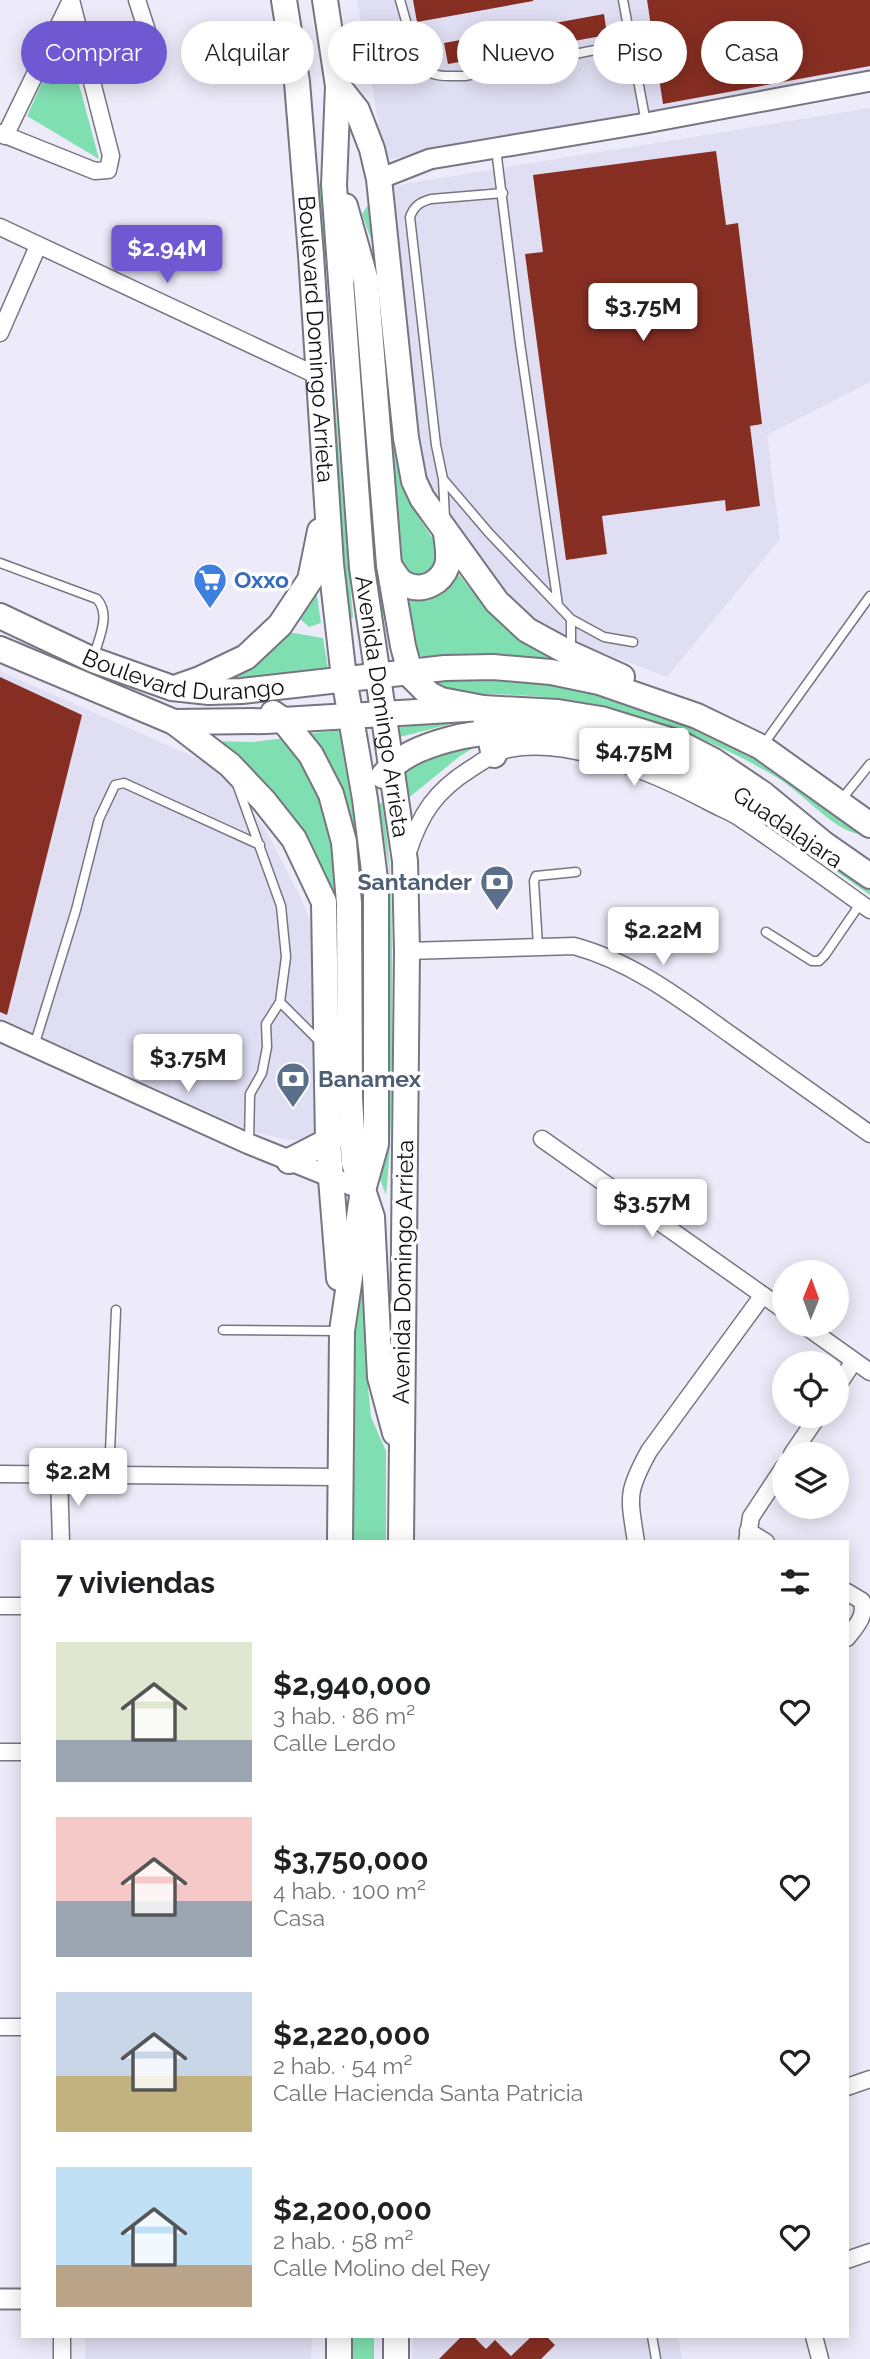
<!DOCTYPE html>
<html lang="es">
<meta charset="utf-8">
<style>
:root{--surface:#fff;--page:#f2f2f2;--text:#202124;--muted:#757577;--accent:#6e59d3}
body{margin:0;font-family:Raleway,sans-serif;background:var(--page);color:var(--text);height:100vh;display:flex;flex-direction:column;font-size:26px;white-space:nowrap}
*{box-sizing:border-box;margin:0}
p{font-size:23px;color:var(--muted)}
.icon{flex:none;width:38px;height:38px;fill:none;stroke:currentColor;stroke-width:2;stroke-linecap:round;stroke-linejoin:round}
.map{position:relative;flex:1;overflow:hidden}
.panel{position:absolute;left:21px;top:1540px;width:828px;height:798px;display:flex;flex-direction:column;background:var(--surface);border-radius:0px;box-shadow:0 4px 18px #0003}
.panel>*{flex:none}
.guide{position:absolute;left:21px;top:21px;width:830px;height:63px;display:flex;gap:14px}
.needle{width:46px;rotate:1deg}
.fabs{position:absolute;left:772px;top:1260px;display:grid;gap:14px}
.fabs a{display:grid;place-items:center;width:77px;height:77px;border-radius:50%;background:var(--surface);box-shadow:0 4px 18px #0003;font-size:35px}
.price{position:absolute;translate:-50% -60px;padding:0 16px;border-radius:7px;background:#fff;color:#222;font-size:23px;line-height:46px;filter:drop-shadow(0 2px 4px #0008)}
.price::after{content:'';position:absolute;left:50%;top:42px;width:21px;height:16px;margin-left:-10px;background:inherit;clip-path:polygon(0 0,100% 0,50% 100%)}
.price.selected{background:var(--accent);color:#fff}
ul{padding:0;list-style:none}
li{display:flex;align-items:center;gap:21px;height:175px;padding:0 35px}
li span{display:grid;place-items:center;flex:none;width:196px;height:140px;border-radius:0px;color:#555}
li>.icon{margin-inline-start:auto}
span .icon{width:84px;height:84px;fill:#fffc;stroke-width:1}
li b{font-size:30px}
h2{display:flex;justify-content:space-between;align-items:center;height:84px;padding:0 35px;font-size:30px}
.chip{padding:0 24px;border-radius:32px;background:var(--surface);box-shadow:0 4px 18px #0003;font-size:24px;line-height:63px}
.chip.selected{background:var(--accent);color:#fff}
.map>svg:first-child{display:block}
</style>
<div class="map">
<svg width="870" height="2359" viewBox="0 0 870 2359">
<rect width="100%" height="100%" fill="#edebf9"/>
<!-- built -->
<path fill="#e0def2" d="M357 0H870V73L385 160Z
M870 108V382L767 435 780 539 667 677 586 646 516 611 429 492 417 454 392 186Z
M0 671 214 766 264 827 301 898 316 935 317 1097 313 1139 290 1140 253 1132 0 1018Z
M85 2336H312L311 2359H85Z
M413 2336H678L682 2359H412Z"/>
<!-- green -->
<path fill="#80dfb0" d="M65 32 99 159 27 116Z
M318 182 327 197 325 281 353 618H350L342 559 318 232Z
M371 201 395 453C403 493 417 518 442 551L430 579 401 574 375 262 371 239 362 214Z
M356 297 386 612 382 613 372 548Z
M457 572C489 614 509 636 557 660L485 656 425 658 416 653 402 595C427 602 446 597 457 572Z
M315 582 321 623 309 627 298 617Z
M288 632 323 638 328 669 296 674 224 681C250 667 269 653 288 632Z
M485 677C573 684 653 700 732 743 780 770 825 805 870 836 863 835 856 834 849 831 830 824 801 793 781 780 729 748 677 727 619 710 585 700 549 697 514 695 480 692 456 700 427 679Z
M474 718 396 738 391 720Z
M339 730 361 858 362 1083 359 885 307 734Z
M478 735V745L460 756 406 800 401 768Z
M286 738 318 793 334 844 340 893 339 1119 323 888 211 741 252 742Z
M382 802C393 867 392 932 392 998 392 1064 393 1130 386 1195L380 1179 389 1090 390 906 389 868 379 805Z
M765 821 785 833 817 846 870 885V895Z
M368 1257V1387L371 1417 386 1451V1542H351L352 1335Z
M347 2336H374V2359H347Z"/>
<!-- building -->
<path fill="#872e22" d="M413 0H533V1L417 22Z
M647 0H870V66L663 104Z
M604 14 607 35 448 64 444 43Z
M716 151 726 225 738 223 762 424 750 426 760 506 726 511 725 500 602 516 607 554 566 560 525 254 543 252 533 175Z
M0 677 82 715 7 1015 0 1012Z
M462 2336H473L486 2349 495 2340 511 2356 532 2336H546L555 2345 541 2359H439Z"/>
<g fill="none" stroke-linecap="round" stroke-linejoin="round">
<!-- service casing -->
<g stroke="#777581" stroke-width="11">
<path id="service" d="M400 0 419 67C434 78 448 76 465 76L630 43
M623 0 646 123
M335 49 411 37
M214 74 291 65
M496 149 520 343 558 605
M503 193 431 199C420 202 414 206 410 217L436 445 443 479 489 533 571 619 604 637 633 642
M443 479 445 518
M0 563 97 599C111 615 99 637 94 656
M571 619V648
M763 745 870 596
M237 784 281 906 286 957 280 1002 266 1024 267 1047 262 1073 250 1094 249 1143
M841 800 870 764
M766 932 812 961H819L825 955 860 904
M538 946 534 881 536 876 576 872
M280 1002 320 1042
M34 1046 76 910 99 819 115 785 124 783 260 845
M223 1330 339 1331
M109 1475 116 1310
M652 2336 656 2359"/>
</g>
<!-- minor casing -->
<g stroke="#777581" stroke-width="19">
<path id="minor" d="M137 0 148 34
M0 133 95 171 108 170 111 156 71 0
M5 136 71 0
M0 227 318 376
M0 333 38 246
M407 855C420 814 435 791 472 768 483 761 495 752 509 749 569 737 655 773 707 801 717 807 730 811 740 818 784 847 827 880 870 910
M407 951 574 946C633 962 682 1000 731 1035 777 1068 824 1101 870 1134
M542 1139 784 1310
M804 1325 870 1372
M836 1388 854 1361
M792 1454 818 1416
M0 1474 340 1477
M59 1474 61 1542
M748 1531 766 1542
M636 1542C629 1496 626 1493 649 1451L763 1295
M747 1542 751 1517 784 1467
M847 1592 862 1601C866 1617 856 1626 847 1638
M0 1606H23
M0 1752H23
M0 2027H23
M847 2087 870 2079
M847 2260 870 2252
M62 2336V2359
M814 2336 820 2359"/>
</g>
<!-- tertiary casing -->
<g stroke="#777581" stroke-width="23">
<path id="tertiary" d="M379 179 430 159 646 123 870 81
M0 1031 249 1144 363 1190
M0 2299H23"/>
</g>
<!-- primary casing -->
<g stroke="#777581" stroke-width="28">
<g id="primary">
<path id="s1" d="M284 0 297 82 311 255 331 564 344 678 365 799 376 887V1144L363 1190 342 1331 340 1542"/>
<path id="s2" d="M325 0 338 86 334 185 362 568 405 861 407 951 401 1542"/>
<path d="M338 86 357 110 372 149 379 179 406 438 414 481 422 498 497 602 527 630 571 654 622 677"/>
<path d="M345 206 366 281 389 565 403 646 411 676 429 694 441 700 483 708 494 755"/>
<path d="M389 565C394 572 398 582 407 585 423 592 441 583 447 566 450 556 447 543 446 533"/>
<path id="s3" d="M0 616 93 660 172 688 209 692 242 691 445 668 493 667 551 672 599 682 697 716 761 747 870 825"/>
<path d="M0 649 174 722 266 721 483 708 558 712 601 719 679 743 714 761 763 794 824 844 870 876"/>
<path d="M180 686 200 679 246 657 280 625 310 580 320 531"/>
<path d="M273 713 283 720 311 755 331 794 344 842 349 903 350 1098 354 1163 372 1217 380 1377 395 1433"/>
<path d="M174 722 230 765 264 801 294 839 324 902 328 1141 339 1278"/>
<path d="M383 776C399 756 422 747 447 740 556 710 669 760 763 811"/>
<path d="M289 1161 328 1141 339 1132"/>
<path d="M339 2336V2359"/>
<path d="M396 2359V2336"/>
</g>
</g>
<!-- service -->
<use href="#service" stroke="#fff" stroke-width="8"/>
<!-- minor -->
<use href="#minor" stroke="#fff" stroke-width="16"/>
<!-- tertiary -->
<use href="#tertiary" stroke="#fff" stroke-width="19"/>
<!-- primary -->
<use href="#primary" stroke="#fff" stroke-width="24"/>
</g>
<!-- icons -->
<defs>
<g id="supermarket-pin" transform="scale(1.75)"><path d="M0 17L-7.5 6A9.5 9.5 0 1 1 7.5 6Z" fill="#3f7fe0" stroke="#fff"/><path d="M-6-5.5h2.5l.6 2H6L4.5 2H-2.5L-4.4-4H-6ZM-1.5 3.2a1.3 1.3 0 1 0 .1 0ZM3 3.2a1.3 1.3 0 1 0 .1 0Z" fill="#fff"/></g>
<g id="bank-pin" transform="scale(1.75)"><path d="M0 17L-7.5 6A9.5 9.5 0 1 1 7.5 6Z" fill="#5c6f8a" stroke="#fff"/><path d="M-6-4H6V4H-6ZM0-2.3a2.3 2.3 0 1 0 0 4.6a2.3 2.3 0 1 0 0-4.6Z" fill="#fff"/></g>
</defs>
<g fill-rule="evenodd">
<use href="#supermarket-pin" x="210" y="580"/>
<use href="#bank-pin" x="497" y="882"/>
<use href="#bank-pin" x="293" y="1079"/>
</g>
<g text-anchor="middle" stroke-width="7" stroke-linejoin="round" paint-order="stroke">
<!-- street labels -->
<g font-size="23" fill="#111115" stroke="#fff">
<text dy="8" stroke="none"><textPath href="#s1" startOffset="341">Boulevard Domingo Arrieta</textPath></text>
<text dy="8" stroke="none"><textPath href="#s3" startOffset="196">Boulevard Durango</textPath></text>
<text dy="8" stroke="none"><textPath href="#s2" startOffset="710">Avenida Domingo Arrieta</textPath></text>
<text transform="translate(788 827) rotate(34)" y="8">Guadalajara</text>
<text transform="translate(403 1272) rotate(-89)" y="8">Avenida Domingo Arrieta</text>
</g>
<!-- shop labels -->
<g font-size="23" font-weight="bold" fill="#366cbe" stroke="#fff" text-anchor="start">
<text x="234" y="588">Oxxo</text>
</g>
<!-- service labels -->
<g font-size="23" font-weight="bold" fill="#4e5e75" stroke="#fff" text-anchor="end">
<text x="472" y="890">Santander</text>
<text x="318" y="1087" text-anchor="start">Banamex</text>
</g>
</g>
</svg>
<div class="fabs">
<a><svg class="needle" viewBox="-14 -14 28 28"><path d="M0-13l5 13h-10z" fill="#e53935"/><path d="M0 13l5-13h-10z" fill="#757577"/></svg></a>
<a><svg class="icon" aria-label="locate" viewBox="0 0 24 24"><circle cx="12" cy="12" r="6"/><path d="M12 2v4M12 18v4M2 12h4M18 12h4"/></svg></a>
<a><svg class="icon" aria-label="layers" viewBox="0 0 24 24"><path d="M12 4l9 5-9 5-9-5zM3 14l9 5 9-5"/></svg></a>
</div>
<b class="price selected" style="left:167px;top:285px">$2.94M</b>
<b class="price" style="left:643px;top:343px">$3.75M</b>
<b class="price" style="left:634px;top:788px">$4.75M</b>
<b class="price" style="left:663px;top:967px">$2.22M</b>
<b class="price" style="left:188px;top:1094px">$3.75M</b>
<b class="price" style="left:652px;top:1239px">$3.57M</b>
<b class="price" style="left:78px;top:1508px">$2.2M</b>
<div class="guide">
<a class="chip selected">Comprar</a>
<a class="chip">Alquilar</a>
<a class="chip">Filtros</a>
<a class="chip">Nuevo</a>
<a class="chip">Piso</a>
<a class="chip">Casa</a>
</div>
<section class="panel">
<h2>7 viviendas<svg class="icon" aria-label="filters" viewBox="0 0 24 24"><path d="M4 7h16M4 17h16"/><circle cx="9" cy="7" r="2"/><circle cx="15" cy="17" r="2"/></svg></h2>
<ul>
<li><span style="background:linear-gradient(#dfe7d0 70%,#9aa5b1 0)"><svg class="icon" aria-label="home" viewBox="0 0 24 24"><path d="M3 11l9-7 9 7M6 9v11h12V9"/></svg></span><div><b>$2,940,000</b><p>3 hab. · 86 m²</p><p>Calle Lerdo</p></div><svg class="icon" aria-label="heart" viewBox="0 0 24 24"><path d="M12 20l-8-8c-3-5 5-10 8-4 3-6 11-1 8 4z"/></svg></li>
<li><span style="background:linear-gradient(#f6c9c9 60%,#9aa5b1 0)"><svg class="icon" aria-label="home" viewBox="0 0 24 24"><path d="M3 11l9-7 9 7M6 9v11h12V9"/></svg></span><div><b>$3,750,000</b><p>4 hab. · 100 m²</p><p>Casa</p></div><svg class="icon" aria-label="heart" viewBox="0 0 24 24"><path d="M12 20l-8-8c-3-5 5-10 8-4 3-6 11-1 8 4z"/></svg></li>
<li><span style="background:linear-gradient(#c9d6e8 60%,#c2b280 0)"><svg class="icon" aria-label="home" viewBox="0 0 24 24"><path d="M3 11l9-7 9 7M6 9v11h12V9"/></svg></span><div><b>$2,220,000</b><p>2 hab. · 54 m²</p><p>Calle Hacienda Santa Patricia</p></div><svg class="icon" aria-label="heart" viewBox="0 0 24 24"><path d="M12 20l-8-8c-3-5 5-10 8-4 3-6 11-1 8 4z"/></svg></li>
<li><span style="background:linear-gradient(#bfe0f5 70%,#b9a48a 0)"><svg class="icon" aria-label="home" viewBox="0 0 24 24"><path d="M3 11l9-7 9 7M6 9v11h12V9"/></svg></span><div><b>$2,200,000</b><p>2 hab. · 58 m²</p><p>Calle Molino del Rey</p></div><svg class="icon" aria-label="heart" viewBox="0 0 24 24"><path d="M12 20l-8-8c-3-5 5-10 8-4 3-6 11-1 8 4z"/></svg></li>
</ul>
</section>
</div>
